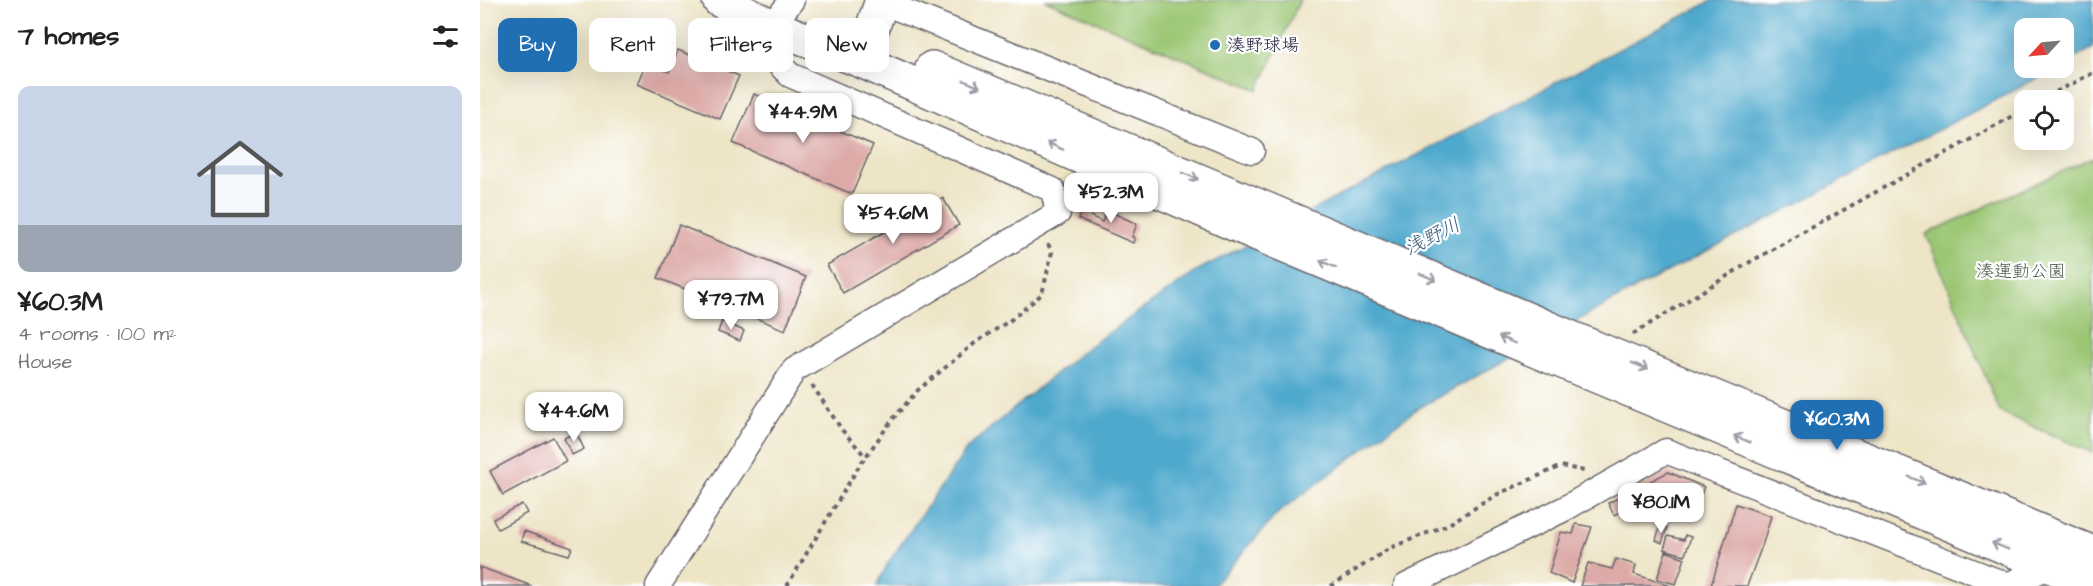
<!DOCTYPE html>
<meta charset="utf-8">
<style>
:root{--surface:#fff;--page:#f2f2f2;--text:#222;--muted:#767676;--line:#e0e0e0;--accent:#1f6fb2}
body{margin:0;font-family:"Architects Daughter","Klee One",sans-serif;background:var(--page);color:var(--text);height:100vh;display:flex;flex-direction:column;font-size:22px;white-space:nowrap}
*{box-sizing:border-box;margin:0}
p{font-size:20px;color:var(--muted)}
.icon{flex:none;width:33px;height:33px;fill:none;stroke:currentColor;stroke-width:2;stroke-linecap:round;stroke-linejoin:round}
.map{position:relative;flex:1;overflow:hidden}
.panel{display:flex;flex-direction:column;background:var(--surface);width:480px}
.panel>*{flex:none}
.banner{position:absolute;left:18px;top:18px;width:570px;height:54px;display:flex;gap:12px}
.needle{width:39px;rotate:244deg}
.fabs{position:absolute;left:1534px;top:18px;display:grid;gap:12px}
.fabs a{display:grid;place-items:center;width:60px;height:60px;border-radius:12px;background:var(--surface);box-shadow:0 6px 24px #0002;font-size:30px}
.price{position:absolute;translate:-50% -51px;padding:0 14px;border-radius:12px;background:#fff;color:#222;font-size:20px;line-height:39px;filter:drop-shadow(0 2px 3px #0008)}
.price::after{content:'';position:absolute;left:50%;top:36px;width:18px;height:14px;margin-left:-9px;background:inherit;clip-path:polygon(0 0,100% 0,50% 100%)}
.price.current{background:var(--accent);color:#fff}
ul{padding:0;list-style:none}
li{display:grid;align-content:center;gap:12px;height:318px;padding:0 18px}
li+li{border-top:2px solid var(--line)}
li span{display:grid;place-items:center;height:186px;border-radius:12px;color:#555}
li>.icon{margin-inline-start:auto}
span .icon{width:108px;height:108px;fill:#fffc;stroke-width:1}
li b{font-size:26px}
h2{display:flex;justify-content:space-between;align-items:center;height:72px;padding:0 18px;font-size:26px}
.pill{padding:0 21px;border-radius:12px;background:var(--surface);box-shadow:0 6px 24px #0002;font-size:21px;line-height:54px}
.pill.current{background:var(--accent);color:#fff}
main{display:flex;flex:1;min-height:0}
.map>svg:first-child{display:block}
</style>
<main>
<section class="panel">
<h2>7 homes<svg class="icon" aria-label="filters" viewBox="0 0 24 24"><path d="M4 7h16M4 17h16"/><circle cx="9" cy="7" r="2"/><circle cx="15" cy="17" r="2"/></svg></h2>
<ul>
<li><span style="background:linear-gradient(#c9d6e8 75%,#9aa5b1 0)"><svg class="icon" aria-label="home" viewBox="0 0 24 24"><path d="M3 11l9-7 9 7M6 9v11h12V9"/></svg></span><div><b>¥60.3M</b><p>4 rooms · 100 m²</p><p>House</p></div></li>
</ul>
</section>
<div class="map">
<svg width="1613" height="586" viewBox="0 0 1613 586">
<rect width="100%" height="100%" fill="#fff"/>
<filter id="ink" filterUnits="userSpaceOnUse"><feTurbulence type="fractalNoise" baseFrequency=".0167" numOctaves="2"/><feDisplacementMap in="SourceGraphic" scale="12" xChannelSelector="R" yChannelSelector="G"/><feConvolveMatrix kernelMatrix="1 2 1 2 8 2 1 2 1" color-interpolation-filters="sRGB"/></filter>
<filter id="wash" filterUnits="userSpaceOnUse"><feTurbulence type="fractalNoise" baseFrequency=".008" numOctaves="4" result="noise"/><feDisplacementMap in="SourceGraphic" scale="24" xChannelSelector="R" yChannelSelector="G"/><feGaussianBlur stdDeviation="1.35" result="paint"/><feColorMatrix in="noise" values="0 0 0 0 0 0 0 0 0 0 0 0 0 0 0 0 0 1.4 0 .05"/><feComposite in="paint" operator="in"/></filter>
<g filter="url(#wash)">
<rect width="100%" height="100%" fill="#eee5c7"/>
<!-- green -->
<path fill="#9bc673" stroke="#5e7457" stroke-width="1.5" d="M565 0H820L778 90Z
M1613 157V453L1520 412 1446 234Z"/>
<!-- water -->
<path fill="#4fa9cd" stroke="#386684" stroke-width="1.5" d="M1233 0H1613V48L1584 64V28H1545V68H1577L1162 285 937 409 798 513 733 586H397L408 563 488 447 605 349 720 269Z"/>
<g id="blocks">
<!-- building -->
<path fill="#ddaaa7" d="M198 50 259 76 240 119 157 84 166 63 189 72Z
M274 94 393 145 372 194 253 143Z
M463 198 479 225 363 293 347 265Z
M603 208 612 212 610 216 622 222 627 210 657 224 652 237 655 238 653 243 598 219Z
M199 225 326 277 305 330 178 278Z
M242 321 264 331 260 341 238 332Z
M96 432 104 449 92 455 84 438Z
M73 437 86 461 23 495 10 471Z
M1188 472 1224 487 1218 503 1187 493 1144 515 1142 511 1134 515 1128 503Z
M42 504 47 513 18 529 13 519Z
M1256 504 1291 516 1283 543 1267 586H1231Z
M1096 524 1112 527 1092 583 1069 573 1081 532 1093 534Z
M1180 526 1187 528 1182 543 1176 540Z
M44 531 92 548 89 555 41 541Z
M1205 535 1211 537 1205 555 1184 549 1188 536 1204 540Z
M1186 551 1205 558 1196 584 1177 579Z
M1136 559 1156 565 1154 574 1191 586H1100L1108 563 1132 569Z
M0 567 52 586H0Z"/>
</g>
</g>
<g filter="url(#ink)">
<use href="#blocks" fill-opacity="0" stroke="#69666c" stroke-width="1.5"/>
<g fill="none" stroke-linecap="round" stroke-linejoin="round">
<!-- street casing -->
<g stroke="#69666c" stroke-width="27">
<path id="street" d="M397 0 772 151
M178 586 314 370 578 213 573 190 310 75 294 59 292 26 312 0
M926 586 1084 509 1186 451 1527 585 1569 567"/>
</g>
<!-- secondary casing -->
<g stroke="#69666c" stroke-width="36">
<path id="secondary" d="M239 0 292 26 381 61 763 228 1613 584
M381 61 402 0
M452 68 1125 352 1613 553"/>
</g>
<!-- path -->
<path stroke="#69666c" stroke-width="4" stroke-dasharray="4.5 4.5" stroke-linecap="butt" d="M1560 100 1613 73
M1153 334 1270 262 1545 109
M332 385 362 430 386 457
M307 586 379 466 412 420 438 390 495 343 532 319 562 294 572 252 568 244
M851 586 910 548 967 525 1018 494 1081 466 1104 471"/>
<!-- street -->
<use href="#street" stroke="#fff" stroke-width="24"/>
<!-- secondary -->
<use href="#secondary" stroke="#fff" stroke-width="33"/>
</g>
<!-- one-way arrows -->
<defs><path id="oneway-shaft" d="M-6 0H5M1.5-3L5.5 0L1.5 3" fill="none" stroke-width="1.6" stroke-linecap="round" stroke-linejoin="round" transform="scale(1.5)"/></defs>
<g stroke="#9c9ca7">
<use href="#oneway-shaft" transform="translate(492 84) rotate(23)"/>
<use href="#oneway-shaft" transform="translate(575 146) rotate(-156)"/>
<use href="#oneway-shaft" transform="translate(710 176) rotate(23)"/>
<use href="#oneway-shaft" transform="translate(848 264) rotate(-157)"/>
<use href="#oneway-shaft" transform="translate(948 277) rotate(23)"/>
<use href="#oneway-shaft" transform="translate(1027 340) rotate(-157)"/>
<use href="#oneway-shaft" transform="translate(1160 366) rotate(22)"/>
<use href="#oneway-shaft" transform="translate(1262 439) rotate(-157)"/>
<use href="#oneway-shaft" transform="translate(1437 480) rotate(22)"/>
<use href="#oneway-shaft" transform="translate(1520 546) rotate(-157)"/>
</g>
</g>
<!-- markers -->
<circle fill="#1f6fb2" stroke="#fff" stroke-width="2" cx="735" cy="45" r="6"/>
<g text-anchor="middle" stroke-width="4.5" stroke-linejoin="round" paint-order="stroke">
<!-- poi labels -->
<g font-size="18" fill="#22223b" stroke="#fff" text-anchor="start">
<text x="747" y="51">湊野球場</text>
</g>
<!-- park labels -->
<g font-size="18" fill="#4c5b4f" stroke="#fff">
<text x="1541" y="277">湊運動公園</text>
</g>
<!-- water labels -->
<g font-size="20" font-style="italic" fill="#365f7d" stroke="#fff">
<text transform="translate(952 236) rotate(-27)" y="7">浅野川</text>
</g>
</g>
</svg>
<div class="fabs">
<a><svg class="needle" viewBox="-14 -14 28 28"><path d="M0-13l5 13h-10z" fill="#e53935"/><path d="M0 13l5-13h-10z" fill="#767676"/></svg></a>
<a><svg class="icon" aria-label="locate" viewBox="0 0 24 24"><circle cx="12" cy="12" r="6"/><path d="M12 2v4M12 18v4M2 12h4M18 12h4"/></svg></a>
</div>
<b class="price" style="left:323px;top:144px">¥44.9M</b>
<b class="price" style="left:631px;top:224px">¥52.3M</b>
<b class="price" style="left:413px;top:245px">¥54.6M</b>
<b class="price" style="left:251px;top:331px">¥79.7M</b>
<b class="price" style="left:94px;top:443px">¥44.6M</b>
<b class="price current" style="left:1357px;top:451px">¥60.3M</b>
<b class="price" style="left:1181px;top:534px">¥80.1M</b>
<div class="banner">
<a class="pill current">Buy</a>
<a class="pill">Rent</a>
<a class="pill">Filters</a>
<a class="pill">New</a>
</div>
</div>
</main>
